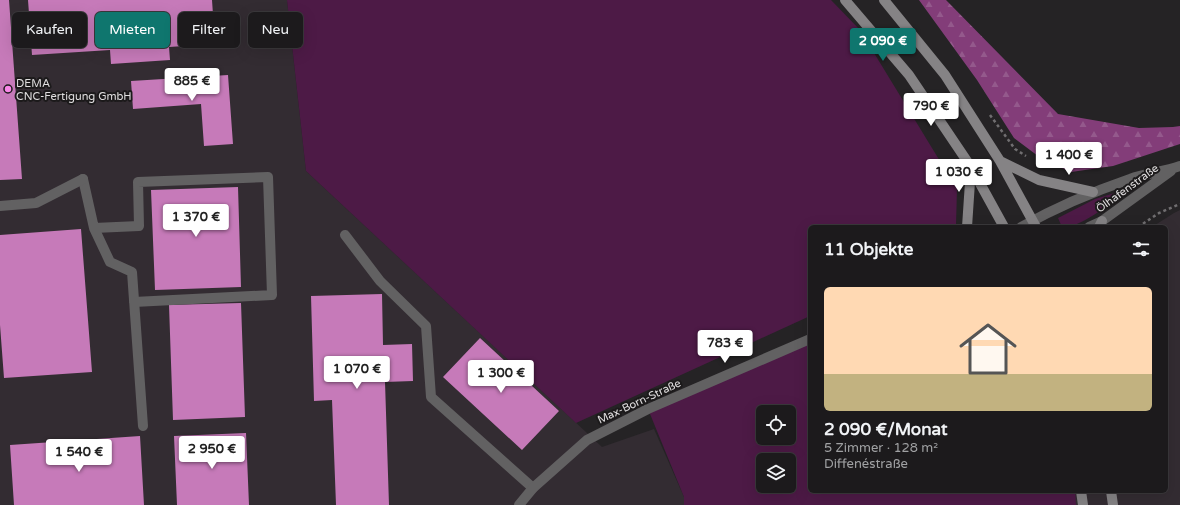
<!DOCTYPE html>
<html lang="de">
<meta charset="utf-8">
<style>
:root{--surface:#1c1a1c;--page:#252325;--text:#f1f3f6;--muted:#a0a1a3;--line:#3a383b;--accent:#0f766e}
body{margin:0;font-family:"Varela Round",sans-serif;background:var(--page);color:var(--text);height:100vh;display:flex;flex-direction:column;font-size:15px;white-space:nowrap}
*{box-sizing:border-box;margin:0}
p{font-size:13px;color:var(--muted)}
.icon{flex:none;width:22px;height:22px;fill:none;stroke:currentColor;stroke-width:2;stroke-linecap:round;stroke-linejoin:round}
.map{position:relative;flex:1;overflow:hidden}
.panel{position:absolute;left:808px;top:225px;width:360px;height:268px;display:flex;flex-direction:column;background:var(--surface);border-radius:6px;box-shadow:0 4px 16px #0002,0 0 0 1px var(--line)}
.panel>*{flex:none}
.hud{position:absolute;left:12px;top:12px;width:380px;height:36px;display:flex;gap:8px}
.buttons{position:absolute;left:756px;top:405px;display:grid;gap:8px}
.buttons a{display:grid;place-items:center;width:40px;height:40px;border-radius:6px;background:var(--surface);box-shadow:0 4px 16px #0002,0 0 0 1px var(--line);font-size:20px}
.price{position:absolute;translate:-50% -34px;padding:0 9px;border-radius:4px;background:#fff;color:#222;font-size:13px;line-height:26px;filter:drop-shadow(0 1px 2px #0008)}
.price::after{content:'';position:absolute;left:50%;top:24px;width:12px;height:9px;margin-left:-6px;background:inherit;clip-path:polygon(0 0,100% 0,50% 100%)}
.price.selected{background:var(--accent);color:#fff}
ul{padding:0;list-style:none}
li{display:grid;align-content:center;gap:8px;height:212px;padding:0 16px}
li+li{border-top:1px solid var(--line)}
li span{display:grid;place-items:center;height:124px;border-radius:6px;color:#555}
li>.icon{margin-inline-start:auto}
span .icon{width:72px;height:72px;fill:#fffc;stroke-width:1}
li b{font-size:17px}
h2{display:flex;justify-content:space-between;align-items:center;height:48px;padding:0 16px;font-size:17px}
.tag{padding:0 14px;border-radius:6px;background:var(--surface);box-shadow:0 4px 16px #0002,0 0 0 1px var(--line);font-size:14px;line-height:36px}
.tag.selected{background:var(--accent);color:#fff}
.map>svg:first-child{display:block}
</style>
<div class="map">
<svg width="1180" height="505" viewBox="0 0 1180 505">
<defs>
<pattern id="forest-firs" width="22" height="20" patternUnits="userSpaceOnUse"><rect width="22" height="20" fill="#833d79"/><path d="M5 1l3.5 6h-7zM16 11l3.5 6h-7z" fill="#94598c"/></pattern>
</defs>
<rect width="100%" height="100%" fill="#252325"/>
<!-- built -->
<path fill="#332c32" d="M0 0H287L306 171 602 447 654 429 684 497 685 505H0Z
M1180 210V505H1073L1072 491H1166V227H1152L1174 213Z"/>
<!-- grass -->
<path fill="#4d1a46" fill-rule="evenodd" d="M287 0H831L860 30 957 189 956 225 955 227H810V316L576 423 306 171Z
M1118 192 1121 195C1105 207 1082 227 1062 227L1058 218 1095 199Z
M810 339V491H1075L1076 505H684V497L648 409ZM763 412H789V438H763ZM763 460H789V486H763Z"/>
<!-- forest -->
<path fill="url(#forest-firs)" d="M919 0H946L1058 114 1139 128 1173 127 1180 126V144L1113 166 1071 172 1042 159 1014 138 977 80Z"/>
<!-- building -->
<path fill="#c67ab9" d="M0 0H9L22 179 0 180Z
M28 0H212L215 44 169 47 170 60 111 64 110 50 32 55Z
M228 75 233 144 204 146 201 104 133 109 131 81Z
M238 187 241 287 155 290 151 190Z
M81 229 92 372 4 378 0 325V235Z
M382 294 383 345 412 344 413 381 385 382 389 505H336L332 400 314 401 311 296Z
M241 303 245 417 173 420 169 305Z
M480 338 559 411 522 450 443 377Z
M246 433 249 505H177L174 436Z
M140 436 144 505H14L10 445Z"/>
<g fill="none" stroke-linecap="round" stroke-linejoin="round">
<!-- path -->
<path stroke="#706e70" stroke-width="2.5" stroke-dasharray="3 3" stroke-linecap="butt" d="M990 115 1015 149 1026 156
M1138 227 1159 213 1180 204"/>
<!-- service -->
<path stroke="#626162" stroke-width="10" d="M83 179 94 228 110 262 132 272 143 426
M94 228 139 226 138 182 268 177 272 295 134 302
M345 235 380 281 426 326 431 397 533 488"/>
<!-- minor -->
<path stroke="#626162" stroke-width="10" d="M0 206 36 203 83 179
M1021 227C1055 208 1092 192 1130 179 1146 173 1164 172 1180 166
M1089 227 1102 221 1171 171
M519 505 533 488 587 440 648 409 810 339"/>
<!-- secondary -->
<path stroke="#858385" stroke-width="10" d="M845 0 909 75 971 167 1004 227
M884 0 945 75 1000 161 1036 227
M1000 161 1039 180 1093 192
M967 227 971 167
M1099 227 1102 221
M1081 491 1083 505
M1111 491 1113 505"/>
</g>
<!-- markers -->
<circle fill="#f987e8" stroke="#1c1a1b" stroke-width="1.5" cx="8" cy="89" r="4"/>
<g text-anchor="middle" stroke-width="4" stroke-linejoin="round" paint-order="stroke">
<!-- poi labels -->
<g font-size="11" fill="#e0dedf" stroke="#1c1a1b" text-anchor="start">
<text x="16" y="87">DEMA<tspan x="16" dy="13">CNC-Fertigung GmbH</tspan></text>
</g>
<!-- street labels -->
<g font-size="11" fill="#e0dedf" stroke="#1c1a1b">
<text transform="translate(1127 188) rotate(-36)" y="4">Ölhafenstraße</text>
<text transform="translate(639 401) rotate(-25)" y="4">Max-Born-Straße</text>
</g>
</g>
</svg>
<div class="buttons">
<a><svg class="icon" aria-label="locate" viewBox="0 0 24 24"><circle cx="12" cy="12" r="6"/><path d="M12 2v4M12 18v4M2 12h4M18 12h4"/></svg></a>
<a><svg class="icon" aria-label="layers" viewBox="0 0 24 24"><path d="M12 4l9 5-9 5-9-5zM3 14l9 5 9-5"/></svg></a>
</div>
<b class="price selected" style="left:883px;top:62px">2 090 €</b>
<b class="price" style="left:192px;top:102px">885 €</b>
<b class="price" style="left:931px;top:127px">790 €</b>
<b class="price" style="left:1069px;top:176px">1 400 €</b>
<b class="price" style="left:959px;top:193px">1 030 €</b>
<b class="price" style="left:196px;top:238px">1 370 €</b>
<b class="price" style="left:725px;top:364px">783 €</b>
<b class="price" style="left:357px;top:390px">1 070 €</b>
<b class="price" style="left:501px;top:394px">1 300 €</b>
<b class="price" style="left:212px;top:470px">2 950 €</b>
<b class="price" style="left:79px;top:473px">1 540 €</b>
<div class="hud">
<a class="tag">Kaufen</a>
<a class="tag selected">Mieten</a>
<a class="tag">Filter</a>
<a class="tag">Neu</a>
</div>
<section class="panel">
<h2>11 Objekte<svg class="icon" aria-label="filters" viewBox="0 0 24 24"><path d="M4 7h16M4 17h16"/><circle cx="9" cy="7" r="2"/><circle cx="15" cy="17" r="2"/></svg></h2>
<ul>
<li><span style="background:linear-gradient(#ffd9b3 70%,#c2b280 0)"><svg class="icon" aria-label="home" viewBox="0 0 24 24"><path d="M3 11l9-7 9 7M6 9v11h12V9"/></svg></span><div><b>2 090 €/Monat</b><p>5 Zimmer · 128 m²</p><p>Diffenéstraße</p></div></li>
</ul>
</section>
</div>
